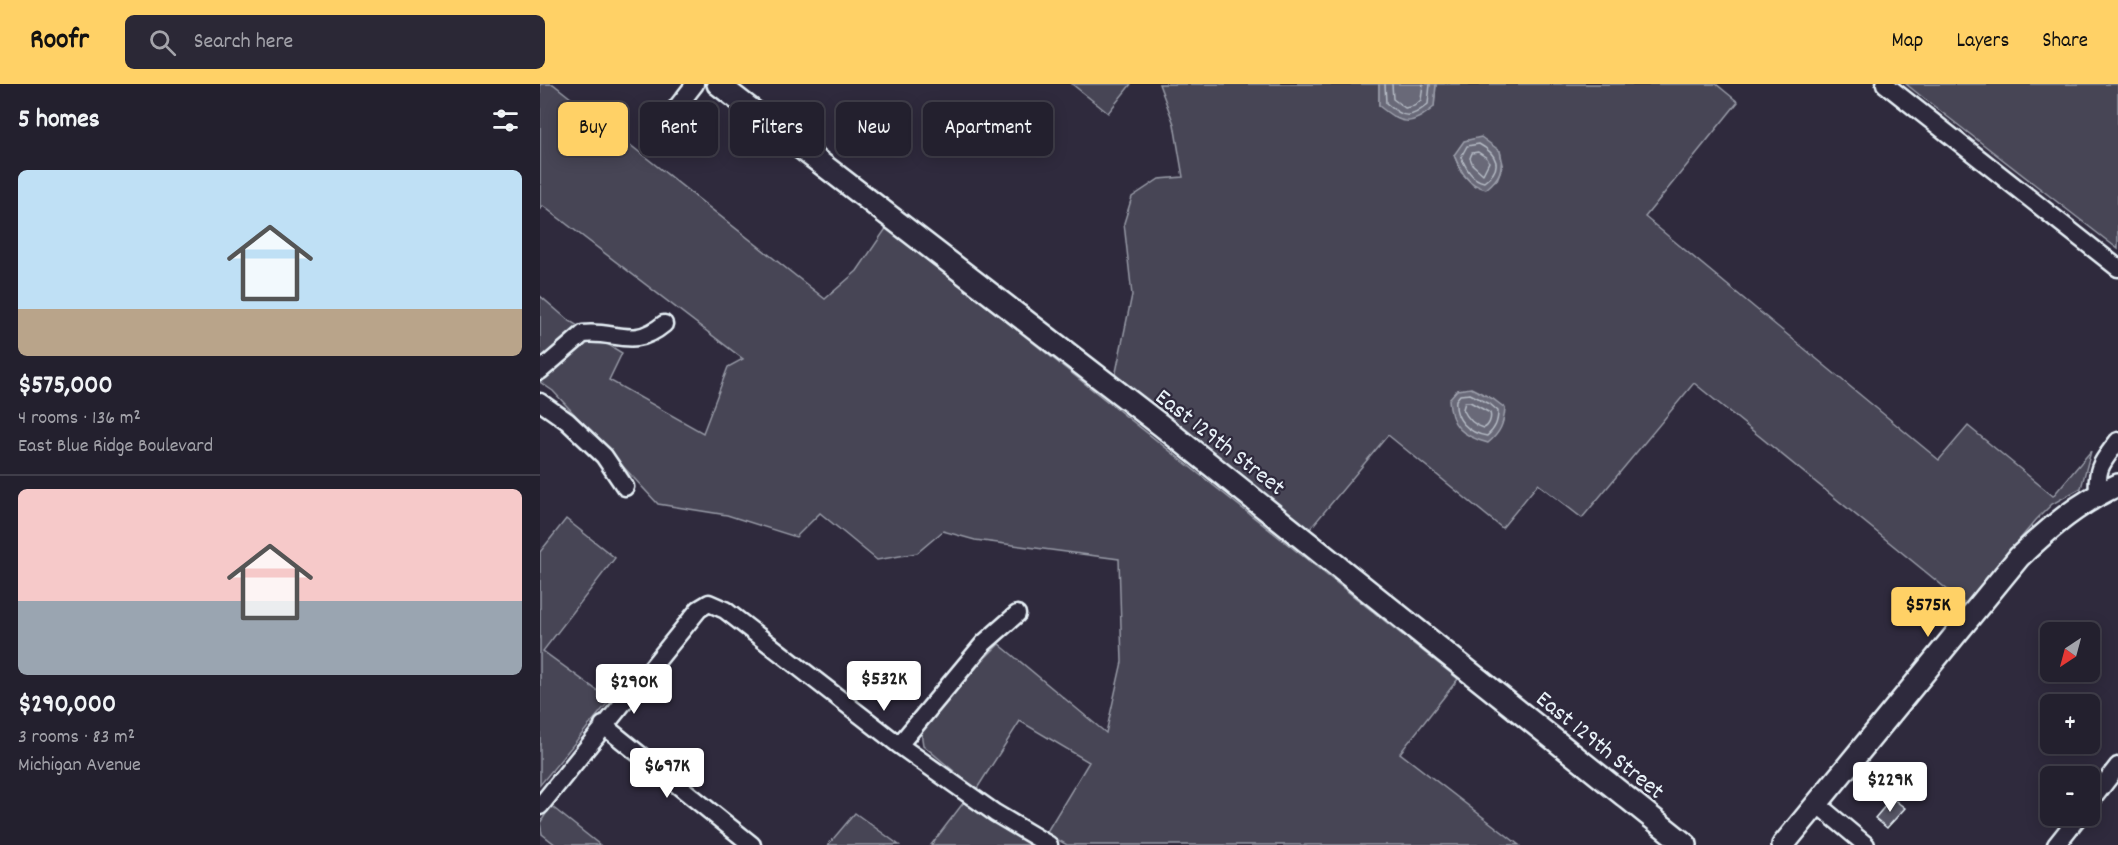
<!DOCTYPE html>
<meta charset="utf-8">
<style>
:root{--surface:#23202e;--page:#2b2836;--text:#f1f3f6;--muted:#a3a3aa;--line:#403e4a;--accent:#ffd166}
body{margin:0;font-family:Dekko,sans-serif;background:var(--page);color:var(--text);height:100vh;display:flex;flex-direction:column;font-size:22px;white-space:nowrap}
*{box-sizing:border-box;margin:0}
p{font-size:20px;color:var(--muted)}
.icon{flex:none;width:33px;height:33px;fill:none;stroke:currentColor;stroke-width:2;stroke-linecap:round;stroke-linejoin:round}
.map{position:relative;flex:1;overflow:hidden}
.side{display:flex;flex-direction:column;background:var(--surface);width:540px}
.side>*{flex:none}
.hud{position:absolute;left:18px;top:18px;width:570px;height:54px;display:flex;gap:12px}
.needle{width:39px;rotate:216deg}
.tools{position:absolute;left:1500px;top:538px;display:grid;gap:12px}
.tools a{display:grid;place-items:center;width:60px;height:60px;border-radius:9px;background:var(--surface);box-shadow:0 3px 15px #0003,0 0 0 2px var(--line);font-size:30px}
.price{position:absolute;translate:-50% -51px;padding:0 14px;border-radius:6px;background:#fff;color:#222;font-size:20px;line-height:39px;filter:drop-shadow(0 2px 3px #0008)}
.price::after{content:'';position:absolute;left:50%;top:36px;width:18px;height:14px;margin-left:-9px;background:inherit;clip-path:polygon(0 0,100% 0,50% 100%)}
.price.current{background:var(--accent);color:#111}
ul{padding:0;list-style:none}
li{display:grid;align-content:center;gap:12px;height:318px;padding:0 18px}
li+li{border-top:2px solid var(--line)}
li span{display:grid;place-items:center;height:186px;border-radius:9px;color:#555}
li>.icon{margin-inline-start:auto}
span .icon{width:108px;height:108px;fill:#fffc;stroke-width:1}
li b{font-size:26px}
h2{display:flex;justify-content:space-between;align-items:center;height:72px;padding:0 18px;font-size:26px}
.chip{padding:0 21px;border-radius:9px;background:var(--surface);box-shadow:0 3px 15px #0003,0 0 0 2px var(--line);font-size:21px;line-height:54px}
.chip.current{background:var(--accent);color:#111}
header{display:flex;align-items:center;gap:36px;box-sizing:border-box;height:84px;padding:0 30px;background:var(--accent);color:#111}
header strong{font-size:28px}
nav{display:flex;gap:33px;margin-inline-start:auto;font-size:21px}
.search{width:420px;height:54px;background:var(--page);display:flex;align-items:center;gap:15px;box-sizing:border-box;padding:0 21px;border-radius:9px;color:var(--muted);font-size:22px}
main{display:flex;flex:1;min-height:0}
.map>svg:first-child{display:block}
</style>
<header>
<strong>Roofr</strong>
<div class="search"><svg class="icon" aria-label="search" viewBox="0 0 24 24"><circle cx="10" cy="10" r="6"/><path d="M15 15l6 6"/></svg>Search here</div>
<nav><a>Map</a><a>Layers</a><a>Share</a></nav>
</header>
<main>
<section class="side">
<h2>5 homes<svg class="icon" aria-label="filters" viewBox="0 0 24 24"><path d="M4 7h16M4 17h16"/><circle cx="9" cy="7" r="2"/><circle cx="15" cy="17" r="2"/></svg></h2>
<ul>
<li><span style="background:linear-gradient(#bfe0f5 75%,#b9a48a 0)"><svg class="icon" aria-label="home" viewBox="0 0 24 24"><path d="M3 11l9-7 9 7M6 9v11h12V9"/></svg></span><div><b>$575,000</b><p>4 rooms · 136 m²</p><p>East Blue Ridge Boulevard</p></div></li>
<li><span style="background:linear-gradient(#f6c9c9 60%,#9aa5b1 0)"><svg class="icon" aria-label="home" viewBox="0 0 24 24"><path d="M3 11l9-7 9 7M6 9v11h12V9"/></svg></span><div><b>$290,000</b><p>3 rooms · 83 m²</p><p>Michigan Avenue</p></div></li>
</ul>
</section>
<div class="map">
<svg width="1578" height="761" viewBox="0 0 1578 761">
<rect width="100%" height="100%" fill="#2f2a3d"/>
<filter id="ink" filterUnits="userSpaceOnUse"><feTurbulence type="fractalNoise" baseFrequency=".0167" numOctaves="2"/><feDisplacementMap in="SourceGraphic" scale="12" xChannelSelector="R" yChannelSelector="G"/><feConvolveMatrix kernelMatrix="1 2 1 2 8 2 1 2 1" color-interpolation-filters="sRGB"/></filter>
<g filter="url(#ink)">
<!-- green -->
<path fill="#464455" stroke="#979aa6" stroke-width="1.5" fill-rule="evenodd" d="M0 0H13L285 215 317 187 347 143 918 595 860 669 979 761H527L506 749 549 678 480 637 436 706 383 661 381 648 443 576 459 560 566 649 582 578 579 475 435 456 403 447 377 469 337 476 280 429 256 453 187 431 118 420 13 307 0 298V212L28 236 82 269 69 296 163 349 188 283 203 275 3 122 0 125Z
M532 0H591L568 29Z
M619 0H839V22L894 23 896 0H1176L1198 18 1105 133 1399 376 1428 342 1513 412 1551 367 1541 404 1512 420 1496 436 1425 520 1154 299 1042 434 998 400 962 444 848 351 770 445 575 293 592 211 584 139 592 113 619 95 643 93 634 40ZM960 67 963 80 957 96 934 102 921 88 914 71Z
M1366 0H1578V165L1386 16Z
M26 435 75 474 3 567 70 616 0 701V468Z
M424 718 492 761H391Z
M11 722 60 761H16L2 750 0 739Z
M315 729 359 761H288Z"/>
<!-- water -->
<path fill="#696978" stroke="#9c9fab" stroke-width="1.5" d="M839 0H896L894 23C870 43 863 41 839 22Z
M941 53 960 67C964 84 960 94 946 105 928 101 921 88 914 71L924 57Z
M931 304 953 315 965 324C964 340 960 349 948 359 922 352 910 342 909 315L917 306Z"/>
<!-- shadow -->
<path fill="#0007" d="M1363 725 1349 745 1338 735Z"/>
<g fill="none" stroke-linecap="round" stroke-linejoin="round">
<!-- shore -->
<path stroke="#b5bbc5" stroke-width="1.5" d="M845 0 846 19C863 34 870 36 888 20L890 0
M852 0 853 15 865 24 874 22 881 16 883 0
M939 60C957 70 964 84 944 98 932 96 926 84 921 73L927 62Z
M938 68 947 74 949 78 943 90 933 81 930 74 932 69Z
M930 310 950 320 958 327C958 338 955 345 947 352 928 349 914 335 916 316L920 311Z
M925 318H930L950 329C952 334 949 342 944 344 933 341 927 334 923 325Z"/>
</g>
<!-- building -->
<path fill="#575565" stroke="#e8f1f8" stroke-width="1.5" d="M1352 714 1365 724 1347 744 1335 734Z"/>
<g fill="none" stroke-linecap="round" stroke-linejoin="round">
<!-- minor casing -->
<g stroke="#e8f1f8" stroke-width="21">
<path id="minor" d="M1345 0 1578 184
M116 50 155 0
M0 287 43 250C75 246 93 266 124 240
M0 318 27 337 64 372 85 403
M1558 410C1556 382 1562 379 1578 357
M63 641 212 761
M359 661 444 559 477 530
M1550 718 1578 682
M1277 720 1326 761
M0 722 159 525 169 519 185 526 359 661 455 729 509 761
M1516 761 1539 732"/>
</g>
<!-- major casing -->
<g stroke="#e8f1f8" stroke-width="26">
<path id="major" d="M178 0 622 342 1146 761
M1243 761 1479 473C1511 443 1538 419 1578 401"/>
</g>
<!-- minor -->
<use href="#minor" stroke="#2f2a3d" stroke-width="16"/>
<!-- major -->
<use href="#major" stroke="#2f2a3d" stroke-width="21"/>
</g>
</g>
<g text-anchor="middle" stroke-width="4.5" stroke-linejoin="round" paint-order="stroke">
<!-- street labels -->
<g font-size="24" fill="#e8f1f8" stroke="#2f2a3d">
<text transform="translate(681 357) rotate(38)" y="8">East 129th Street</text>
<text transform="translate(1061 660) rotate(39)" y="8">East 129th Street</text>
</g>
</g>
</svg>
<div class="tools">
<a><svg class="needle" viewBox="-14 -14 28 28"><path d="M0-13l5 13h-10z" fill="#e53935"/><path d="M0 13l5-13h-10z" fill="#a3a3aa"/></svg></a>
<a>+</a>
<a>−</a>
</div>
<b class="price current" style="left:1388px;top:554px">$575K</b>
<b class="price" style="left:344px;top:628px">$532K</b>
<b class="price" style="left:94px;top:631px">$290K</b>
<b class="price" style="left:127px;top:715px">$697K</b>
<b class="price" style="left:1350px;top:729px">$229K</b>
<div class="hud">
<a class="chip current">Buy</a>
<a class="chip">Rent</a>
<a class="chip">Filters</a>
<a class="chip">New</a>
<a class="chip">Apartment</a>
</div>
</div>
</main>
